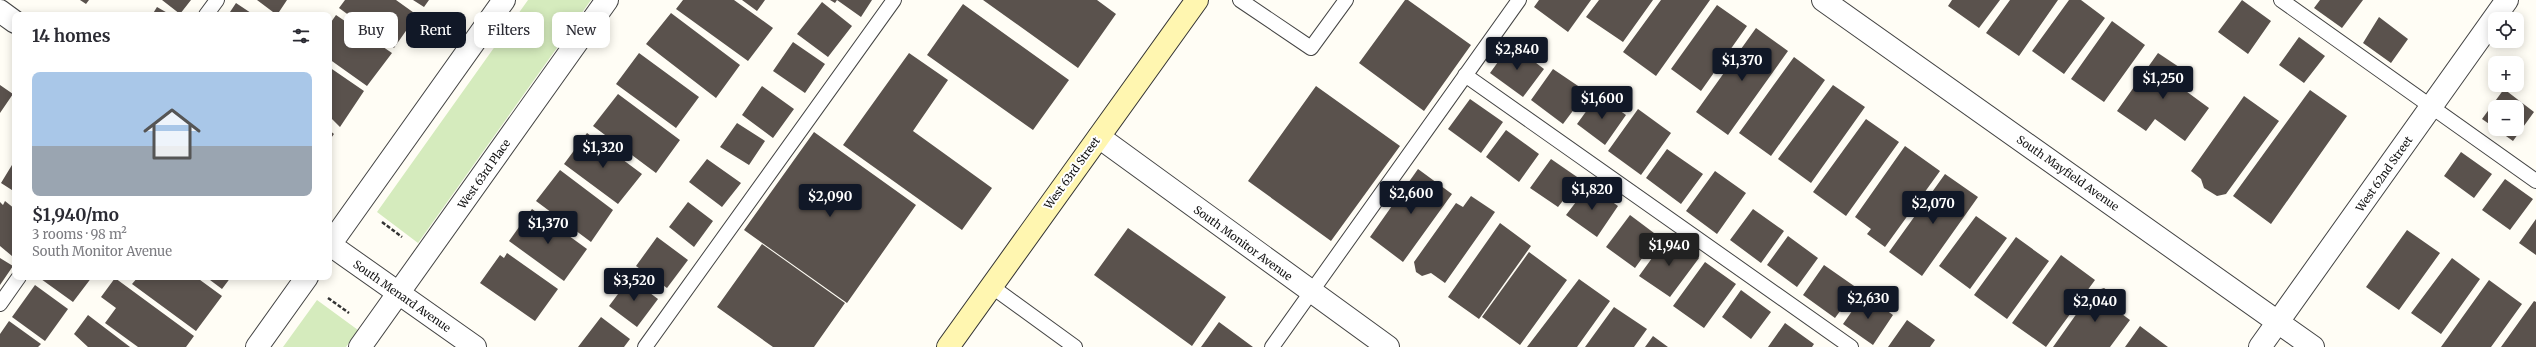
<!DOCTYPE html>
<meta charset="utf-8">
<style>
:root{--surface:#fff;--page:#f7f7f7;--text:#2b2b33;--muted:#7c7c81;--line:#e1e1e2;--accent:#111827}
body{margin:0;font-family:Merriweather,serif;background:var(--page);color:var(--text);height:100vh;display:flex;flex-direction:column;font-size:15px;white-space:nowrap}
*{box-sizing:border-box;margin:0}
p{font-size:13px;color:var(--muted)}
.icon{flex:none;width:22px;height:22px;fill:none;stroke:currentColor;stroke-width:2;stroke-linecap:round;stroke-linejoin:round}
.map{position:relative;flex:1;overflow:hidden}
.side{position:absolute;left:12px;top:12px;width:320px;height:268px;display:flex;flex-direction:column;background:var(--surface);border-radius:8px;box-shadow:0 2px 10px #0003}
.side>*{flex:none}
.hud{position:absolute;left:344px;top:12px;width:380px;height:36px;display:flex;gap:8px}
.buttons{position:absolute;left:2488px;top:12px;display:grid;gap:8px}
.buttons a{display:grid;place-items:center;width:36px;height:36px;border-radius:8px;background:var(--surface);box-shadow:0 2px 10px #0003;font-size:20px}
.price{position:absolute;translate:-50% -34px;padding:0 9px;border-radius:4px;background:var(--accent);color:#fff;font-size:13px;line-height:26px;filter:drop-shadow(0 1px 2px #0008)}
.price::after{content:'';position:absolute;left:50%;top:24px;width:12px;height:9px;margin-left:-6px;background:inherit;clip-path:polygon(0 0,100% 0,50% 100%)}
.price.on{background:#222;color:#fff}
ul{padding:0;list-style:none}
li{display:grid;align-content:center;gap:8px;height:212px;padding:0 20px}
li+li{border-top:1px solid var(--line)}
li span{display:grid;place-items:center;height:124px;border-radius:8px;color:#555}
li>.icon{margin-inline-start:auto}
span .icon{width:72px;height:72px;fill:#fffc;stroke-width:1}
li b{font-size:17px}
h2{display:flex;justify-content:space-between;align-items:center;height:48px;padding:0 20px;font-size:17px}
.chip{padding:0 14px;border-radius:8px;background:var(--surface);box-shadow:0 2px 10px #0003;font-size:14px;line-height:36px}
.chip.on{background:var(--accent);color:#fff}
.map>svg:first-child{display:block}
</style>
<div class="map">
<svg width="2536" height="347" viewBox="0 0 2536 347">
<rect width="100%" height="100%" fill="#fffdf5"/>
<!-- green -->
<path fill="#d5ebbd" d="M528 0H591L418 243 377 212Z
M317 300 358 330 346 347H283Z"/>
<!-- building -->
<path fill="#5a524d" d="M80 0H89L86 4Z
M162 0H191L180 14Z
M257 0H287L277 15Z
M345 0H396L417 15 394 48 339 8Z
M413 0H429L424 7Z
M683 0H734L773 28 748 61 676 9Z
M742 0H765L757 11Z
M830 0H872L861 17 837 0 835 3Z
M983 0H1097L1116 14 1078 68Z
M1405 0H1408L1471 45 1424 111 1359 63Z
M1539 0H1591L1568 32 1534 7Z
M1599 0H1653L1623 42 1586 17Z
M1661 0H1710L1656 76 1623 52Z
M1952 0H2000L1979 28 1948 6Z
M2010 0H2058L2019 56 1986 33Z
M2069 0H2081L2105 18 2064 74 2032 51Z
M2242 0 2271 21 2248 54 2218 32Z
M2320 0H2363L2342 28 2314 8Z
M822 2 852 26 828 57 797 34Z
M236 3 254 15H228Z
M963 4 1069 80 1033 130 927 55Z
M1717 5 1747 26 1701 91 1671 69Z
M157 7 171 15H152Z
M671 13 740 65 716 98 646 44Z
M336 15 392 53 367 86 329 59V25Z
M2379 17 2408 39 2391 63 2363 43Z
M2112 21 2145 45 2104 102 2071 79Z
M1756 28 1788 51 1728 135 1696 112Z
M2299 37 2325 56 2304 83 2279 65Z
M793 42 825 64 805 93 773 71Z
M1511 44 1544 69 1523 97 1490 73Z
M639 53 699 97 676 128 616 84Z
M909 53 948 80 913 131 992 188 962 230 843 145Z
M2158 53 2188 73 2179 86 2209 108 2185 141 2155 119 2146 131 2117 111Z
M1794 57 1825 80 1771 156 1739 133Z
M329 67 364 91 340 127 329 116Z
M1553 69 1587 92 1563 124 1531 100Z
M0 85 13 94 0 113Z
M1833 85 1865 107 1811 183 1778 159Z
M762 86 794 109 773 138 742 115Z
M1316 86 1400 146 1331 241 1248 181Z
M2504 89 2534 112 2513 141 2496 129H2517V107H2495V128L2482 119Z
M2310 90 2347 116 2271 224 2233 196Z
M618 94 680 140 656 173 593 126Z
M1598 95 1626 115 1605 145 1577 124Z
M2244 96 2279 121 2226 194 2217 196 2204 188 2201 179 2191 171Z
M1470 99 1503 122 1481 153 1448 129Z
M1638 109 1671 133 1641 175 1608 151Z
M1866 119 1899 142 1846 216 1813 192Z
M737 123 765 141 749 165 720 147Z
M329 130 334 134 329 141Z
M1506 130 1539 154 1519 182 1486 157Z
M814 132 916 205 847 303 744 230Z
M587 133 642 174 618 204 564 164Z
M1905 146 1940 171 1885 247 1867 234 1871 229 1855 217Z
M1667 149 1703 174 1681 204 1646 178Z
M2461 152 2492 174 2474 198 2444 176Z
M707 159 741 183 722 207 689 182Z
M1551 159 1580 179 1558 207 1530 188Z
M15 160V192L1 183Z
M1418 169 1452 194 1403 262 1370 237Z
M560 170 613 210 591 242 536 201Z
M1715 171 1746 193 1717 234 1686 211Z
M1945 174 1978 197 1922 276 1889 252Z
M2505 179 2533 199 2510 230 2482 210Z
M1589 185 1618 206 1597 237 1566 215Z
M1471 196 1495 212 1445 283 1431 273 1422 276 1416 272 1414 262 1456 203 1463 207Z
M5 201 15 209V252L12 256 0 246V202L3 205Z
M688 202 713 221 694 247 669 227Z
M532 209 587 249 564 281 509 241Z
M1753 209 1784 231 1761 263 1730 240Z
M1630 215 1658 236 1635 268 1606 247Z
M1976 216 2007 238 1970 289 1939 266Z
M2536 219V255L2519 243Z
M1500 223 1531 246 1479 319 1448 297Z
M1128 228 1226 297 1192 346 1094 275Z
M2407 230 2440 253 2399 310 2366 287Z
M1668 236 1699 258 1670 297 1639 276Z
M1788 236 1818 258 1797 287 1767 265Z
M657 237 688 260 667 288 636 266Z
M2016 237 2049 261 2007 319 1974 295Z
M762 244 845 303 814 347H773L717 307Z
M1529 252 1567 280 1520 345 1482 317Z
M507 253 558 289 535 321 480 283 500 255 504 258Z
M2061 255 2095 280 2046 347 2012 323Z
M0 258 13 266 0 285Z
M2452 258 2480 279 2441 334 2411 313Z
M1705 262 1736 284 1704 328 1673 306Z
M1824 265 1857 288 1835 318 1803 295Z
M43 277H92L73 302 41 279Z
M138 277H196L222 296 196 331 132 284Z
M206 277H231L222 289Z
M115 278 194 336 186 347H138L105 323 116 308 101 297Z
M630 278 658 299 637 327 609 306Z
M1579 279 1610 301 1577 347H1527Z
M2489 280 2522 304 2491 347H2441Z
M35 285 68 309 45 341 12 317Z
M2104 288 2121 300 2122 314 2130 320 2110 347H2053L2092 292Z
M1741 290 1771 312 1751 339 1722 317Z
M1864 294 1893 315 1873 345 1843 324Z
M2534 301 2536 302V347H2501Z
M1614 307 1647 329 1634 347H1585Z
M88 315 130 347H88L74 334Z
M601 317 630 339 624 347H578Z
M1907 320 1935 340 1930 347H1888Z
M9 321 41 344 38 347H0V334Z
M1219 322 1253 347H1201Z
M1785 323 1814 344 1812 347H1768Z
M2140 326 2168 347H2125Z
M1653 336 1668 347H1645Z"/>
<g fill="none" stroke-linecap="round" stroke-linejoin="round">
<!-- service casing -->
<g stroke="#444" stroke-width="16">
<path id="service" d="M1240 0 1311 48 1346 0
M2281 0 2536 181
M206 15 217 0
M1465 75 1851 347
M991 286 1075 347
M0 304 19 277
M645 347 894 0
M1272 347 1519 0"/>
</g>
<!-- minor casing -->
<g stroke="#444" stroke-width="24">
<path id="minor" d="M1823 0 2313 347
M0 11 15 22
M1099 137 1388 347
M329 244 475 347
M329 246 504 0
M257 347 307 277
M360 347 607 0
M2260 347 2507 0"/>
</g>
<!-- secondary casing -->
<g stroke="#333" stroke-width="24">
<path id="secondary" d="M948 347 1197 0"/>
</g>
<!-- path -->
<path stroke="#333" stroke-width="2.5" stroke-dasharray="4 2" stroke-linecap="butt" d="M382 222 402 237
M328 298 349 313"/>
<!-- service -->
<use href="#service" stroke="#fff" stroke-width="14"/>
<!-- minor -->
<use href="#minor" stroke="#fff" stroke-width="22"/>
<!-- secondary -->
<use href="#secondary" stroke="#fff6b0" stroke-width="22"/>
</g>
<g text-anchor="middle" stroke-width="4" stroke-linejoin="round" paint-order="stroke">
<!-- street labels -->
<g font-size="11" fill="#111" stroke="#fff">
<text transform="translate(1072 173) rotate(-54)" y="4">West 63rd Street</text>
<text transform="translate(2068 173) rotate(35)" y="4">South Mayfield Avenue</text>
<text transform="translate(484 174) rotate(-55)" y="4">West 63rd Place</text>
<text transform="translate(2384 174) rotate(-55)" y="4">West 62nd Street</text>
<text transform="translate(1243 243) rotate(36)" y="4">South Monitor Avenue</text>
<text transform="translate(402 296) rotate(35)" y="4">South Menard Avenue</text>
</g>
</g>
</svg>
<div class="buttons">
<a><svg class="icon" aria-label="locate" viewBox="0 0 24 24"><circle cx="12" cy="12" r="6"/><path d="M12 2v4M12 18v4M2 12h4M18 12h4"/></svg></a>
<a>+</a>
<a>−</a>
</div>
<b class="price" style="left:1517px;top:71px">$2,840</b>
<b class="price" style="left:1742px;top:82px">$1,370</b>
<b class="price" style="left:2163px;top:100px">$1,250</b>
<b class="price" style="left:1602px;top:120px">$1,600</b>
<b class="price" style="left:603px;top:169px">$1,320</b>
<b class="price" style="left:1592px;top:211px">$1,820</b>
<b class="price" style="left:1411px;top:215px">$2,600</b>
<b class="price" style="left:830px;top:218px">$2,090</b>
<b class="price" style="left:1933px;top:225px">$2,070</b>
<b class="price" style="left:548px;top:245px">$1,370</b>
<b class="price on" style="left:1669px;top:267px">$1,940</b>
<b class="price" style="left:634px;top:302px">$3,520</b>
<b class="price" style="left:1868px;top:320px">$2,630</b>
<b class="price" style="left:2095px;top:323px">$2,040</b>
<div class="hud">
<a class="chip">Buy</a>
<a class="chip on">Rent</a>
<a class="chip">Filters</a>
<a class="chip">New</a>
</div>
<section class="side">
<h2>14 homes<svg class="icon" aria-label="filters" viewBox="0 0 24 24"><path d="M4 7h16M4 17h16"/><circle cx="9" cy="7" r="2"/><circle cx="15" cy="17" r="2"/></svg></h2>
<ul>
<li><span style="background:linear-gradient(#a9c7e8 60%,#9aa5b1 0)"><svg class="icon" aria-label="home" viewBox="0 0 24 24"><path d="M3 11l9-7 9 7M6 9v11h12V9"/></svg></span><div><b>$1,940/mo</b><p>3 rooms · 98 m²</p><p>South Monitor Avenue</p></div></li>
</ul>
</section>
</div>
